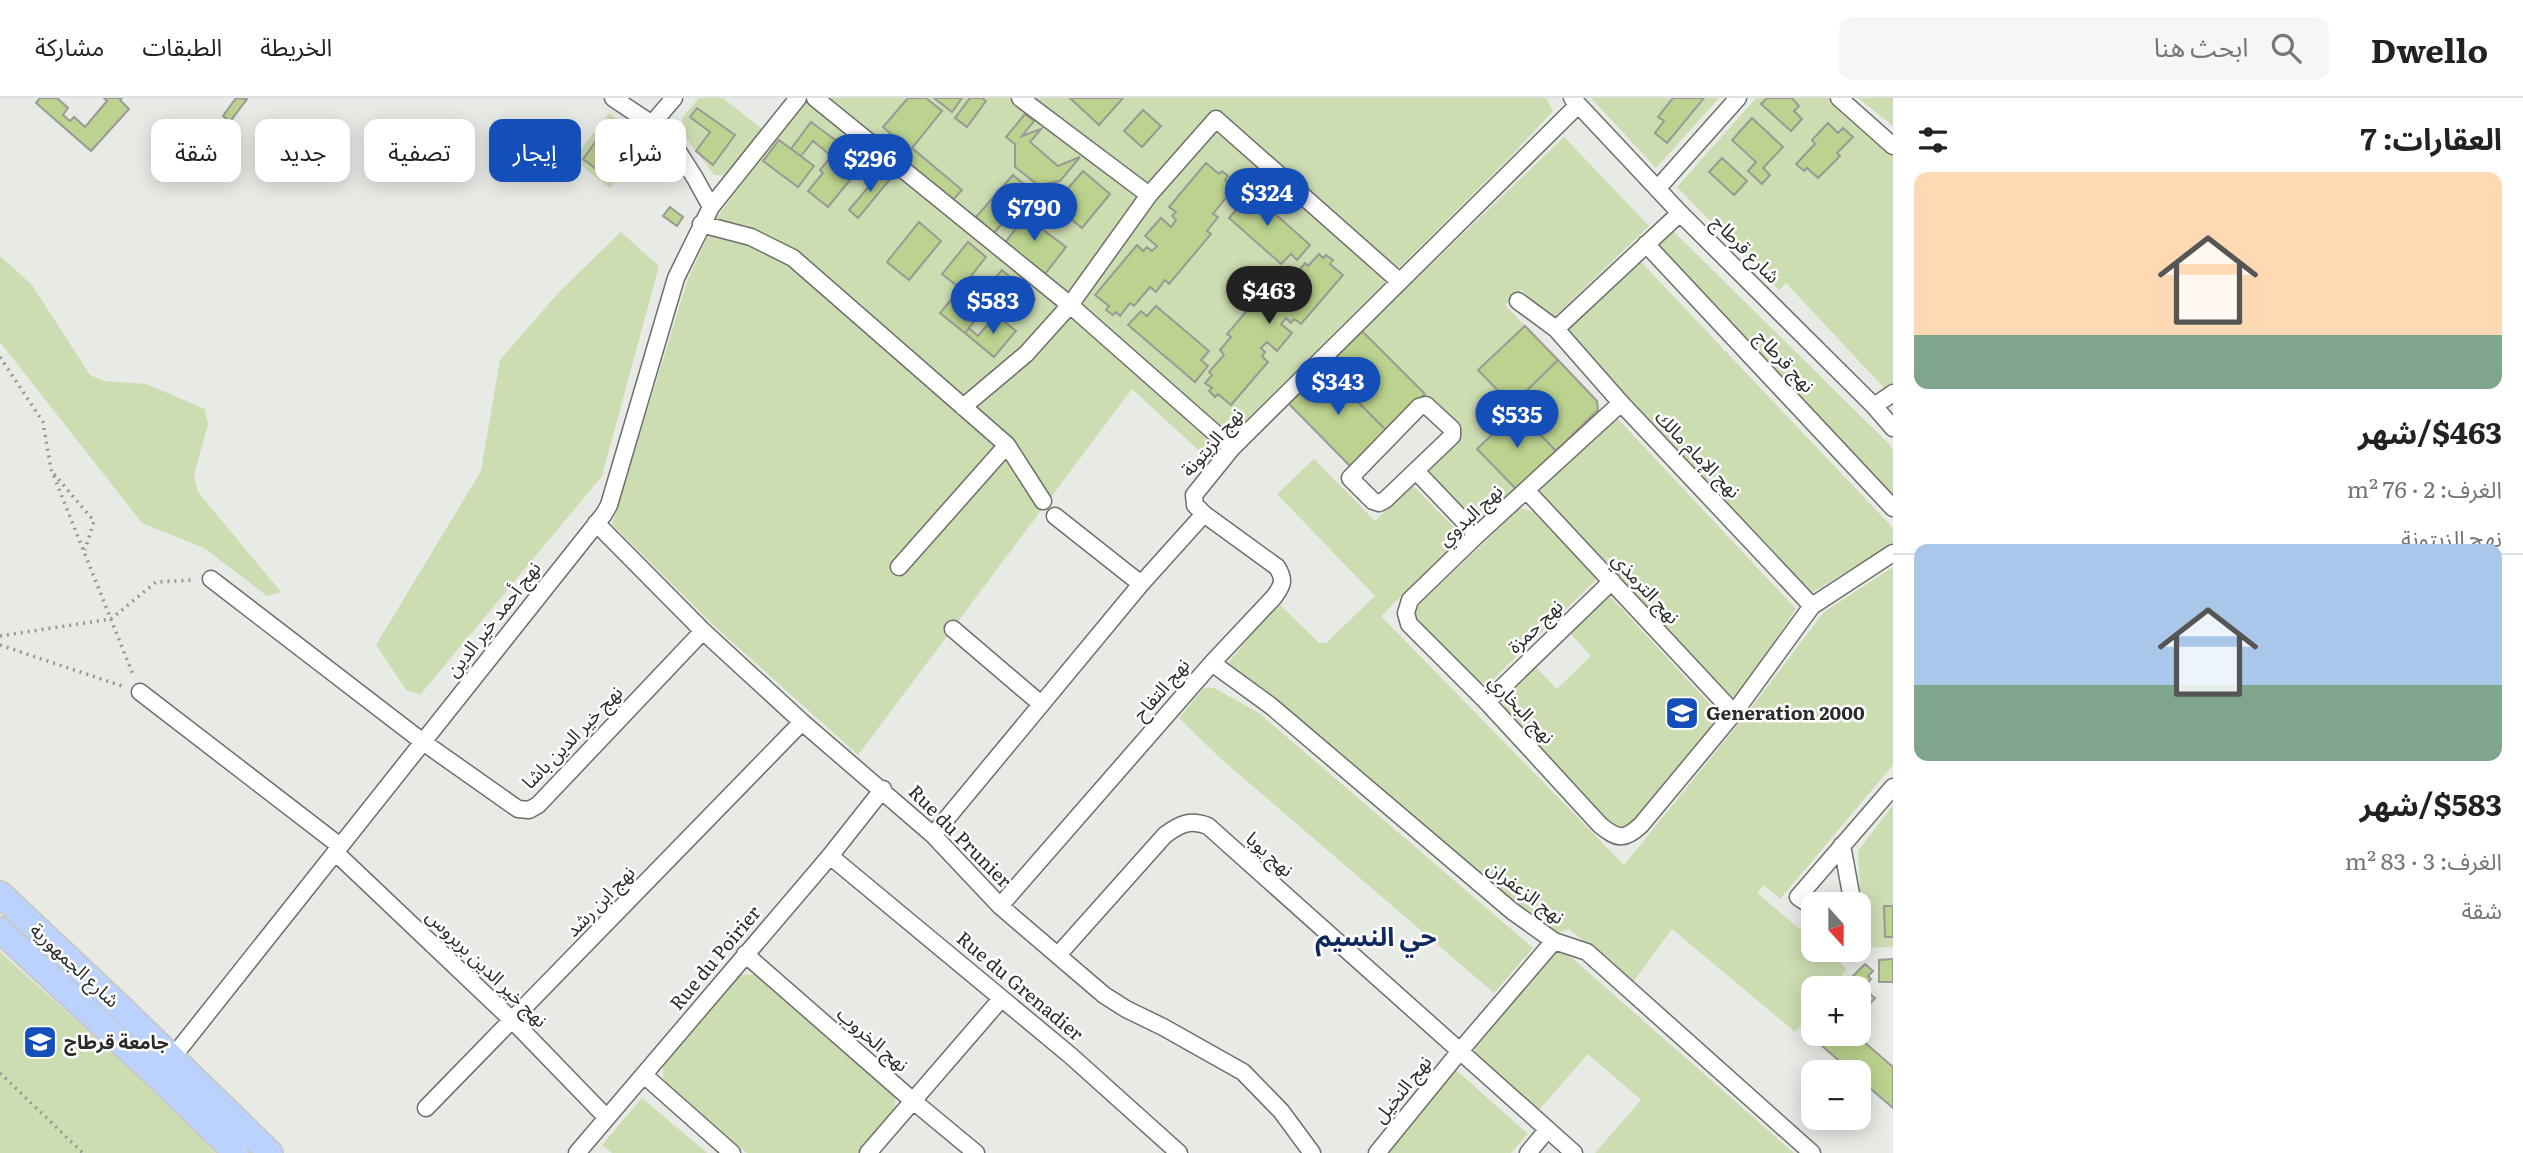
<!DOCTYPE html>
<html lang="ar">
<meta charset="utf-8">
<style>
:root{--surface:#fff;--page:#f6f6f6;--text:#222;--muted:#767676;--line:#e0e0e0;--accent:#134eb9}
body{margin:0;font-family:Literata,"Noto Sans Arabic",serif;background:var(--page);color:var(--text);direction:rtl;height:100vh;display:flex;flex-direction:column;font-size:26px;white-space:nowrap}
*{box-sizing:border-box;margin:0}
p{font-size:23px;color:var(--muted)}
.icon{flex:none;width:38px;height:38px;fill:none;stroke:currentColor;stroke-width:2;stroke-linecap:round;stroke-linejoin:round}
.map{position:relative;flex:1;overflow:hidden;direction:ltr}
.sheet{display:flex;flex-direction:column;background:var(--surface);width:630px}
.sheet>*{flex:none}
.hud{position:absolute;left:21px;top:21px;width:665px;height:63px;direction:rtl;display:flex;gap:14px}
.needle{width:46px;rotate:159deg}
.buttons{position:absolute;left:1801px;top:794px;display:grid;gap:14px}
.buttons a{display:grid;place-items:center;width:70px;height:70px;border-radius:14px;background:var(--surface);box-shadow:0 4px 18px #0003;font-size:35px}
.price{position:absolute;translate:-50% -60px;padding:0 16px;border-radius:24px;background:var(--accent);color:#fff;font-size:23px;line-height:46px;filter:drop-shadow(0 2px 4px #0008)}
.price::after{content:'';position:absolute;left:50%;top:42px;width:21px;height:16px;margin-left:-10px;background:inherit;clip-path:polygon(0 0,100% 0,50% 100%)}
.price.selected{background:#222;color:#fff}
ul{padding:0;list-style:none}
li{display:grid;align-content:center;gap:14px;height:371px;padding:0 21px}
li+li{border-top:2px solid var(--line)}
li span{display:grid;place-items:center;height:217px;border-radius:14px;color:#555}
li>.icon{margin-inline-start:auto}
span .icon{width:126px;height:126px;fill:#fffc;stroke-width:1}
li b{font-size:30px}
h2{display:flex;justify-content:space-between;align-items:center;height:84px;padding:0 21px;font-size:30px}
.tag{padding:0 24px;border-radius:14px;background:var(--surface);box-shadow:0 4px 18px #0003;font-size:24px;line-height:63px}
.tag.selected{background:var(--accent);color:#fff}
header{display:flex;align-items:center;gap:42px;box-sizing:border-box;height:98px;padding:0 35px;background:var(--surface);border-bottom:2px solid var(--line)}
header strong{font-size:33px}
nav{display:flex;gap:38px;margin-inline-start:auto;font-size:24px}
.search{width:490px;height:63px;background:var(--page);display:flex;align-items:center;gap:18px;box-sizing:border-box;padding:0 24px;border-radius:14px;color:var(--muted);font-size:26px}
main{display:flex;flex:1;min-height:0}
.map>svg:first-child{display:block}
</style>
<header>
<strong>Dwello</strong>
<div class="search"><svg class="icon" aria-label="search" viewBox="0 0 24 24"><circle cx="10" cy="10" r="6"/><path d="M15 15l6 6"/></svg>ابحث هنا</div>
<nav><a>الخريطة</a><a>الطبقات</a><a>مشاركة</a></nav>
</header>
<main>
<section class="sheet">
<h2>العقارات: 7<svg class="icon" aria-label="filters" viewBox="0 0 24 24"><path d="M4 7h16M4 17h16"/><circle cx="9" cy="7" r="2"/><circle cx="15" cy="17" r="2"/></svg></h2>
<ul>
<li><span style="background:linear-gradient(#ffd9b3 75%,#7fa58c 0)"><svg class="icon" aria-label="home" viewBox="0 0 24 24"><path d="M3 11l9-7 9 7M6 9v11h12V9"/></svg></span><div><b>$463/شهر</b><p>الغرف: 2 · 76 m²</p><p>نهج الزيتونة</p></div></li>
<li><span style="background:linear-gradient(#a9c7e8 65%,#7fa58c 0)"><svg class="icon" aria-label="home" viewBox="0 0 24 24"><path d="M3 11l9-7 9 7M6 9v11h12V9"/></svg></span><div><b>$583/شهر</b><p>الغرف: 3 · 83 m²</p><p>شقة</p></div></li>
</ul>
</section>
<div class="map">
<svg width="1893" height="1055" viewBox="0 0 1893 1055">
<rect width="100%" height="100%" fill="#e8eae5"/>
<!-- green -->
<path fill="#cdddb2" d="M699 0H723L763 32 725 77H714L681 33 683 19Z
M805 0H1546L1553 13 1513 56 1208 361 1132 291 858 657 711 525 612 426 688 181 715 122Z
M1591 0H1719L1656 70Z
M1756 0H1828L1893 56V286L1886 292 1786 185 1779 192 1677 89Z
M1858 0H1893V28Z
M609 15 646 44 610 90 573 61Z
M1564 39 1649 128 1551 222 1522 192 1505 207 1525 228 1479 272 1517 313 1478 351 1516 391 1483 424 1469 421 1427 377 1426 367 1460 333 1362 233Z
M1669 129 1887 344 1893 352V404L1651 146Z
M621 134 659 168 602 378 420 597 406 592 376 547 481 373 500 262 560 193Z
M0 158 32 187 90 277 104 283 146 286 205 311 208 326 194 377 198 394 281 494 267 498 204 450 142 425 0 244Z
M1640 163 1893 430V445L1810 496 1568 243V230Z
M1616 319 1796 511 1735 602 1537 393Z
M1314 361 1375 423 1412 387 1463 438 1381 518 1624 767 1748 614 1824 514 1893 469V667L1780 801 1764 787 1757 795 1813 842V852H1825L1847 871 1831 891H1813V912L1795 934 1672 831 1633 884 1569 831 1554 836 1522 811 1269 597 1223 571 1278 505 1319 545H1326L1375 498 1277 396Z
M1520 410 1532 413 1597 481 1489 585H1476L1415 522 1417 509Z
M1608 496 1720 617 1625 733 1613 729 1503 615 1505 599 1536 569 1557 591 1591 558 1569 534Z
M1204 590H1214L1259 615 1533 850 1494 895 1220 660 1179 620Z
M1893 707V849L1863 850 1858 753Z
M1564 853 1794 1055H1595L1641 1002 1588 956 1537 1014 1475 960 1474 943 1551 856Z
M0 854 149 988 215 1055H0Z
M757 876 895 998V1012L858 1055H747L663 983V966L739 877Z
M1455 971 1528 1036 1511 1055H1382Z
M642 1000 707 1055H612L602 1047Z"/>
<!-- building -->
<path fill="#bbd38e" stroke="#999a96" stroke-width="2" d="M40 0H57L68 10 63 17 70 23 74 19 85 29 107 3 104 0H122L120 2 129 11 91 53 36 5Z
M236 0 247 1 204 58 179 40 185 32 202 45 214 29 218 33 227 21 223 18Z
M908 0H926L942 13 912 50 962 92 950 105 895 60 906 47 898 40 889 51 883 46 891 36 883 29Z
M934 0H962L952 14Z
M970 0H982L986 3 967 29 955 20Z
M1070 0H1123L1099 27Z
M1673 0H1704L1667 45 1655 35 1664 23 1658 19Z
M1767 0H1792L1799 8 1794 13 1802 21 1791 33 1761 6Z
M697 10 735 37 713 67 696 53 710 34 690 19Z
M1143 12 1161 28 1142 49 1124 33Z
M1025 16 1034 23 1022 38 1041 31 1030 44 1058 68 1080 59 1060 83 1038 87 1015 69V46L1006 39Z
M1752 20 1783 49 1763 70 1770 77 1762 86 1748 73 1756 64 1732 42Z
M811 24 838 44 829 56 813 43 801 58 791 51Z
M1828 25 1838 35 1843 30 1853 39 1837 55 1840 58 1818 80 1807 70 1804 73 1796 66 1815 46 1812 42Z
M608 27 625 40 622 45 628 50 606 78 583 61Z
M779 42 814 68 798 89 763 63Z
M852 54 870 68 859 81 854 77 828 109 808 93 823 75 820 72 831 59 841 67Z
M1722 60 1747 83 1734 97 1709 74Z
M1206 65 1219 76 1222 73 1228 78 1225 82 1231 87 1225 95 1228 97 1213 116 1218 119 1207 133 1211 136 1169 186 1165 182 1156 194 1150 189 1134 208 1130 205 1120 218 1116 214 1113 217 1106 212 1109 208 1095 197 1137 147 1143 153 1147 149 1152 153 1157 148 1145 138 1161 120 1171 129 1176 122 1172 118 1176 114 1169 109Z
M882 73 891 80 858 120 849 112Z
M1083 73 1110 96 1082 130 1067 118 1072 111 1064 104 1068 99 1064 95Z
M1013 77 1031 92 994 135 976 119Z
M1245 89 1310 147 1297 162 1291 156 1281 166 1229 120 1237 111 1230 105Z
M670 109 683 119 677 128 663 118Z
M1030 112 1043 122 1038 128 1066 149 1045 176 1020 157 1001 150Z
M919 124 941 143 909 182 887 164Z
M968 144 986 159 961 191 942 176Z
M1319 156 1323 160 1326 157 1333 162 1330 166 1343 177 1301 226 1294 221 1291 225 1286 220 1281 226 1292 235 1277 253 1267 244 1261 250 1265 254 1262 258 1268 264 1231 307 1218 296 1215 299 1209 293 1212 290 1205 285 1212 277 1209 274 1224 257 1220 252 1231 239 1227 236 1269 187 1273 191 1283 179 1289 184 1305 165 1308 168Z
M1002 172 1035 201 1023 215 990 186Z
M969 180 993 200 965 235 940 215Z
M1156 208 1209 253 1201 262 1208 268 1195 284 1128 227 1141 213 1147 218Z
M996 217 1016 233 994 259 965 235 969 230 978 238Z
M1525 228 1558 262 1512 307 1478 272Z
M1362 233 1425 296 1387 333 1324 270Z
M1558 262 1597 303 1598 312 1556 353 1512 307Z
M1324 270 1387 333 1351 369 1288 305Z
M1517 313 1556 353 1516 391 1477 351Z
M1884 808H1893V839H1885Z
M1893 861V884H1879V862Z
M1865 866 1873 873 1868 878 1871 881 1861 891 1850 881Z
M1864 891 1875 900 1858 919V898Z
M1813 926V936H1855L1893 969V1010L1858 980V975H1853L1806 934Z"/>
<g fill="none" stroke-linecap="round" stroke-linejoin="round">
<!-- minor casing -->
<g stroke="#6d6f6a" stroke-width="19">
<path id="minor" d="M613 0 667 36 695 80 711 109
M815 0 1070 207 1232 350
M1020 0 1149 97
M1572 0 1680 115 1874 308 1893 330
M1839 0 1893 48
M651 27 674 0
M1657 91 1738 0
M701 126 751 139 793 160 1007 347 1043 403
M1646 146 1893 410
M1518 203 1556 231 1621 305 1812 508
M1556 231 1680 115
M1621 305 1477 437 1410 502 1406 515 1409 526 1487 604 1600 727C1617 741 1624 743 1641 727L1734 615 1812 508 1893 455
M1426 307 1452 331V338L1385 402 1379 405 1373 403 1350 380 1419 309Z
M1874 308 1893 295
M963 309 1026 256 1070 207 1149 97 1216 21 1399 183
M1416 373 1477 437
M1527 393 1734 615
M1055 418 1141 486
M596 425 703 533 802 624 933 737 1000 808 1104 897 1126 911 1163 929 1243 974 1281 1013 1312 1055
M899 469 1007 347
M211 481 423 644 518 711 529 712 538 707 703 533
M953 531 1041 606
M1212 565 1271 608 1512 813 1554 843 1587 854 1812 1055
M140 594 340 748
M1487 604 1612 483
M933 737 1141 486 1204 416 1195 407 1194 397 1232 350 1577 8
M1842 747 1853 807
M335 754 513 923 606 1019
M830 758 1071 958 1179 1055
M1000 808 1212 565 1274 499C1283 487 1285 482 1277 469L1204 416
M1813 809 1798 799 1893 689
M745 856 912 1002 976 1055
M1058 857 1165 737C1180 726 1190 721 1208 728L1574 1055
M172 960 604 416 609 407 676 180 711 109 798 0
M644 977 732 1055
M426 1010 802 624
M577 1055 830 758 883 691
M868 1055 1001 901
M1377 1055 1460 953 1554 843
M1528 1055 1547 1032"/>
</g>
<!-- highway casing -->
<g stroke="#c8c8c7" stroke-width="28">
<path id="highway" d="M0 796 120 909 270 1055
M0 832 156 977 236 1055"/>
</g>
<!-- path -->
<path stroke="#959793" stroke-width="3.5" stroke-dasharray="2 5" stroke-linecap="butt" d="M0 259 43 324 51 371 134 579
M54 376 94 423 85 452
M0 538 111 521 156 484 195 482
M0 547 125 589
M0 975 83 1055"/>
<!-- minor -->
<use href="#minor" stroke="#fff" stroke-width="16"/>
<!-- highway -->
<use href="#highway" stroke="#bad2fd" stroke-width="24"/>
</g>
<!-- icons -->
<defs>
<g id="school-square" transform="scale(1.75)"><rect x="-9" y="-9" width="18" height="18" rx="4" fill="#134eb9" stroke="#fff"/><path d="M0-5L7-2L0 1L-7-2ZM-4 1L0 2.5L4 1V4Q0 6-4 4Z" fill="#fff"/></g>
<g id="university-square" transform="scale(1.75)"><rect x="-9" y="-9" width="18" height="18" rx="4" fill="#134eb9" stroke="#fff"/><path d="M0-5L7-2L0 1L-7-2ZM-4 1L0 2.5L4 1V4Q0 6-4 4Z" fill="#fff"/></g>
</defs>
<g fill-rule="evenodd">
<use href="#school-square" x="1682" y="615"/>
<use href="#university-square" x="40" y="944"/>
</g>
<g text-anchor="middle" stroke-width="5" stroke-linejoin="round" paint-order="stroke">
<!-- street labels -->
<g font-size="19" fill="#2a2b29" stroke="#fff">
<text transform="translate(1746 151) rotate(45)" y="7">شارع قرطاج</text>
<text transform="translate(1785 263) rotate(47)" y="7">نهج قرطاج</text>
<text transform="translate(1212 344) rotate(-49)" y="7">نهج الزيتونة</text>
<text transform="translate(1698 356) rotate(46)" y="7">نهج الإمام مالك</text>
<text transform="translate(1470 417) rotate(-43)" y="7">نهج البدوي</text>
<text transform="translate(1646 490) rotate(47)" y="7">نهج الترمذي</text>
<text transform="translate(493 521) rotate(-52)" y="7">نهج أحمد خير الدين</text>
<text transform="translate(1535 528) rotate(-44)" y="7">نهج حمزة</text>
<text transform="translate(1161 591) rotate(-49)" y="7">نهج التفاح</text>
<text transform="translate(1522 611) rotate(47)" y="7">نهج البخاري</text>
<text transform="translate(572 639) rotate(-46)" y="7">نهج خير الدين باشا</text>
<text transform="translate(960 738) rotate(45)" y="7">Rue du Prunier</text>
<text transform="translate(1270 756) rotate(42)" y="7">نهج يوبا</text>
<text transform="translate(1526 794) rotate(37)" y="7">نهج الزعفران</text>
<text transform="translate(600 803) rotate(-46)" y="7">نهج ابن رشد</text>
<text transform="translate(715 860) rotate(-50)" y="7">Rue du Poirier</text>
<text transform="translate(75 867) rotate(43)" y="7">شارع الجمهورية</text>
<text transform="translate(487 870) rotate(44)" y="7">نهج خير الدين بربروس</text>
<text transform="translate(1020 888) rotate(40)" y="7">Rue du Grenadier</text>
<text transform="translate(873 941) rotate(41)" y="7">نهج الخروب</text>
<text transform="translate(1402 991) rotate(-51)" y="7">نهج النخيل</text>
</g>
<!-- poi labels -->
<g font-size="19" font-weight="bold" fill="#2a2b29" stroke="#fff" text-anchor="start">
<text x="1706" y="622">Generation 2000</text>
<text x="64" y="951">جامعة قرطاج</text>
</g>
<!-- district labels -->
<g font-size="26" font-weight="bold" fill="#0d295e" stroke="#fff">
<text x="1376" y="848">حي النسيم</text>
</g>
</g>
</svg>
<div class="buttons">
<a><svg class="needle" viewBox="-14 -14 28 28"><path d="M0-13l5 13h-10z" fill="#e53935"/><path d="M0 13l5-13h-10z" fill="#767676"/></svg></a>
<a>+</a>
<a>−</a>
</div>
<b class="price" style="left:870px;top:96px">$296</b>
<b class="price" style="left:1267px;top:130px">$324</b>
<b class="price" style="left:1034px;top:145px">$790</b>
<b class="price selected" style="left:1269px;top:228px">$463</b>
<b class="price" style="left:993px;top:238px">$583</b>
<b class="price" style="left:1338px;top:319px">$343</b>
<b class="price" style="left:1517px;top:352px">$535</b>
<div class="hud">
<a class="tag">شراء</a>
<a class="tag selected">إيجار</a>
<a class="tag">تصفية</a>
<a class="tag">جديد</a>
<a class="tag">شقة</a>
</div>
</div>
</main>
